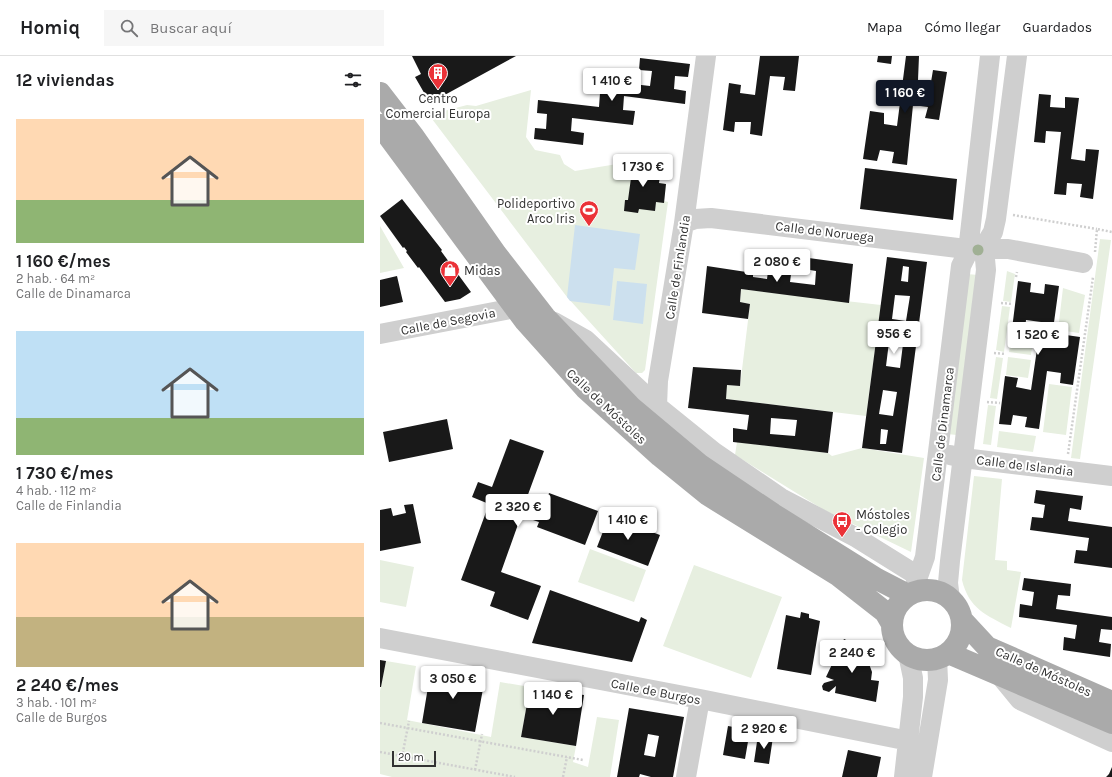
<!DOCTYPE html>
<html lang="es">
<meta charset="utf-8">
<style>
:root{--surface:#fff;--page:#f6f6f6;--text:#202124;--muted:#757577;--line:#e0e0e0;--accent:#111827}
body{margin:0;font-family:Karla,sans-serif;background:var(--page);color:var(--text);height:100vh;display:flex;flex-direction:column;font-size:15px;white-space:nowrap}
*{box-sizing:border-box;margin:0}
p{font-size:13px;color:var(--muted)}
.icon{flex:none;width:22px;height:22px;fill:none;stroke:currentColor;stroke-width:2;stroke-linecap:round;stroke-linejoin:round}
.map{position:relative;flex:1;overflow:hidden}
.panel{display:flex;flex-direction:column;background:var(--surface);width:380px}
.panel>*{flex:none}
.scale{position:absolute;left:12px;bottom:10px;width:44px;box-sizing:border-box;padding-left:4px;border:2px solid #323232;border-top:0;font-size:11px;line-height:14px;white-space:nowrap;color:#323232;-webkit-text-stroke:3px #fff;paint-order:stroke}
.price{position:absolute;translate:-50% -34px;padding:0 9px;border-radius:4px;background:#fff;color:#222;font-size:13px;line-height:26px;filter:drop-shadow(0 1px 2px #0008)}
.price::after{content:'';position:absolute;left:50%;top:24px;width:12px;height:9px;margin-left:-6px;background:inherit;clip-path:polygon(0 0,100% 0,50% 100%)}
.price.active{background:var(--accent);color:#fff}
ul{padding:0;list-style:none}
li{display:grid;align-content:center;gap:8px;height:212px;padding:0 16px}
li span{display:grid;place-items:center;height:124px;border-radius:0px;color:#555}
li>.icon{margin-inline-start:auto}
span .icon{width:72px;height:72px;fill:#fffc;stroke-width:1}
li b{font-size:17px}
h2{display:flex;justify-content:space-between;align-items:center;height:48px;padding:0 16px;font-size:17px}
header{display:flex;align-items:center;gap:24px;box-sizing:border-box;height:56px;padding:0 20px;background:var(--surface);border-bottom:1px solid var(--line)}
header strong{font-size:19px}
nav{display:flex;gap:22px;margin-inline-start:auto;font-size:14px}
.search{width:280px;height:36px;background:var(--page);display:flex;align-items:center;gap:10px;box-sizing:border-box;padding:0 14px;border-radius:0px;color:var(--muted);font-size:15px}
main{display:flex;flex:1;min-height:0}
.map>svg:first-child{display:block}
</style>
<header>
<strong>Homiq</strong>
<div class="search"><svg class="icon" aria-label="search" viewBox="0 0 24 24"><circle cx="10" cy="10" r="6"/><path d="M15 15l6 6"/></svg>Buscar aquí</div>
<nav><a>Mapa</a><a>Cómo llegar</a><a>Guardados</a></nav>
</header>
<main>
<section class="panel">
<h2>12 viviendas<svg class="icon" aria-label="filters" viewBox="0 0 24 24"><path d="M4 7h16M4 17h16"/><circle cx="9" cy="7" r="2"/><circle cx="15" cy="17" r="2"/></svg></h2>
<ul>
<li><span style="background:linear-gradient(#ffd9b3 65%,#8fb573 0)"><svg class="icon" aria-label="home" viewBox="0 0 24 24"><path d="M3 11l9-7 9 7M6 9v11h12V9"/></svg></span><div><b>1 160 €/mes</b><p>2 hab. · 64 m²</p><p>Calle de Dinamarca</p></div></li>
<li><span style="background:linear-gradient(#bfe0f5 70%,#8fb573 0)"><svg class="icon" aria-label="home" viewBox="0 0 24 24"><path d="M3 11l9-7 9 7M6 9v11h12V9"/></svg></span><div><b>1 730 €/mes</b><p>4 hab. · 112 m²</p><p>Calle de Finlandia</p></div></li>
<li><span style="background:linear-gradient(#ffd9b3 60%,#c2b280 0)"><svg class="icon" aria-label="home" viewBox="0 0 24 24"><path d="M3 11l9-7 9 7M6 9v11h12V9"/></svg></span><div><b>2 240 €/mes</b><p>3 hab. · 101 m²</p><p>Calle de Burgos</p></div></li>
</ul>
</section>
<div class="map">
<svg width="732" height="721" viewBox="0 0 732 721">
<rect width="100%" height="100%" fill="#fff"/>
<!-- green -->
<path fill="#e7efe0" d="M151 34 146 81 155 94 180 99 184 108 195 115 261 104 265 105 264 117 280 119 279 127 286 128 284 145 288 146 265 314 262 317H256L187 241 49 59 87 49 96 50Z
M0 170 24 212 0 217Z
M720 183 731 184 700 403 691 402Z
M627 215 635 218 631 246 623 245Z
M587 218 598 219 577 379 567 378Z
M683 232 705 239 699 277 678 274Z
M361 233 501 249 486 360 346 343 347 329 360 330 370 248 360 246Z
M622 250 630 251 624 296 616 294Z
M632 274 654 277 651 299 629 296Z
M616 301 623 302 617 343 610 342Z
M628 301 651 304 648 322 626 319Z
M669 328 692 331 686 379 663 376Z
M608 349 616 350 611 389 603 388Z
M619 375 656 380 653 396 617 391Z
M357 386 448 397 452 400 482 392 544 402 531 496 444 454 355 399Z
M594 420 622 423 615 504 627 505V514L641 516 631 572C606 559 589 553 582 524Z
M210 493 266 514 254 546 198 526Z
M0 504 34 511 26 551 0 546Z
M314 509 402 541 371 622 283 590Z
M6 605 36 610 27 664 111 681 120 626 150 631 141 681 196 690 193 706 208 711 217 661 239 664 230 721H12L0 718V635Z"/>
<!-- water -->
<path fill="#cce0ee" d="M195 169 260 178 255 214 234 212 230 250 190 245 187 241Z
M237 225 267 228 263 268 233 264Z"/>
<!-- building -->
<path fill="#191919" fill-rule="evenodd" d="M32 0H136L50 47 35 21 41 18Z
M380 0H419L415 35 403 34 405 21 390 20 382 80 370 78 371 66H355L354 76 343 74 349 27 361 29 360 37 375 39Z
M498 0H512L511 8 497 6Z
M526 0H539L538 24 551 26 553 14 567 16 559 64 545 62 548 51 533 49 527 109 512 107 514 96 500 94 497 105 483 103 490 55 504 57V68L517 70Z
M260 2 310 8 308 21 295 20 294 33 306 35 305 48 244 40 243 54 255 55 253 69 192 62 191 75 204 77 203 89 154 83 155 72 166 73 167 58 157 57 158 44 219 51 220 37 208 35 209 23 270 30 272 15 259 14Z
M659 38 671 39 670 51 685 52V41L699 42 691 103 705 105 706 93 719 94 713 143 700 141 702 128 687 127 686 139 674 138 681 76 666 75 665 87 654 86Z
M261 104 265 105 263 117 280 119 279 127 286 128 284 147 276 146 275 155 259 153 258 157 244 155 245 144H248L251 122 243 121 244 106Z
M485 112 577 123 573 164 480 153Z
M22 143 62 194 61 195 91 236 80 243 65 246 39 211 38 212 26 196 27 195 24 191 23 192 0 160Z
M377 195 473 208 469 247 361 233 360 246 370 248 368 263 322 257 327 210 373 217V221L387 223 389 208 377 207ZM412 211 436 215 435 229 410 226Z
M507 201 547 206 522 397 482 392ZM523 210 529 211 528 226 521 225ZM515 239 530 240 526 265 512 263ZM509 286 523 288 520 312 506 310ZM503 334 517 336 513 360 499 358ZM501 373 508 374 506 388H500Z
M17 220 23 246 0 251V224Z
M638 225 651 227 650 236 664 238 665 228 679 230 671 288 685 290 686 279 700 281 693 329 680 327 681 317 667 315 659 373 645 371 647 361 633 359 631 369 619 368 625 320 638 322 636 331 651 334 661 266 646 264 645 274 632 273Z
M313 311 361 314 360 330 347 329 346 343 453 356 448 397 353 386V372L367 374 369 359 308 352ZM391 362 417 364 415 380 390 378Z
M67 363 73 393 9 406 3 376Z
M130 383 164 395 146 444 164 451 169 437 218 455 205 489 157 471 159 466 141 460 121 516 161 530 148 564 110 550 115 536 81 524 109 448 92 441 98 426 112 431Z
M656 434 703 440 701 454 690 452 688 465 732 471V512L694 507 696 494 707 495 709 482 650 474 652 461 663 462 665 449 654 447Z
M33 448 41 487 0 495V454L11 452 13 460 26 457 24 449Z
M229 460 280 479 268 510 217 491Z
M644 522 691 528 690 540 678 539 676 553 732 561V574L721 573 719 586 731 588 730 601 683 594 684 581 695 583 697 569 639 561 640 548 652 550 654 536 642 534Z
M170 534 259 566 261 561 267 564 252 606 152 587Z
M421 556 429 558V562L440 565 431 619 397 613 406 559 420 562Z
M464 583 482 591 479 598 488 605 492 616 491 624 499 625 496 646 455 637 456 630 449 636 443 634 442 630 444 627 454 624 446 621Z
M0 604 6 605 1 631H0Z
M51 613 105 622 95 676 42 667Z
M150 631 204 639 196 690 141 681Z
M249 652 304 661 293 721H271L260 718 259 721H237ZM268 678 279 680 275 701 264 699Z
M348 670 370 674 365 703 343 699Z
M378 679 393 681 389 708 374 706Z
M468 694 501 701 497 721H462Z
M732 711V721H726L729 718Z"/>
<g fill="none" stroke-linecap="round" stroke-linejoin="round">
<!-- path -->
<path stroke="#cfcfcf" stroke-width="2.5" stroke-dasharray="2 2" stroke-linecap="butt" d="M633 159 717 173
M715 196 717 173 732 176
M636 221 637 216
M621 247 633 248
M614 297 626 298
M607 346 620 347
M688 398 713 221
M0 667 203 704
M0 696 135 721
M22 701 29 665
M95 714 102 678
M183 721 187 701"/>
<!-- minor -->
<path stroke="#cfcfcf" stroke-width="20" d="M304 167 315 163 331 162 586 193
M589 186 610 0
M607 186 613 176 616 163 637 0
M610 193H628L703 207
M174 266 206 284 277 350 334 396 401 442 477 482 538 520
M0 278 135 252
M277 350 278 325 304 167 326 0
M570 399 583 402 732 420
M534 532 545 501 581 210 587 198
M570 543 568 527 570 505 606 214 605 203
M0 582 320 643 529 685
M617 616 640 644 732 686
M306 721 320 643
M524 721 533 641V622L528 598
M542 721 558 624 557 602"/>
<!-- major -->
<path stroke="#aaa" stroke-width="22" d="M0 37 34 81 116 198 165 261 252 352 320 409 393 458 497 523 528 539
M0 69 145 265 205 332 280 400 328 439 459 520 505 556 512 568
M512 569a35 35 0 1 1 70 0a35 35 0 1 1-70 0Z
M582 564 607 591 732 646
M568 597 732 667"/>
</g>
<!-- trees -->
<circle fill="#a0b094" cx="598" cy="194" r="5.5"/>
<!-- icons -->
<defs>
<g id="building-pin" transform="scale(1)"><path d="M0 17L-7.5 6A9.5 9.5 0 1 1 7.5 6Z" fill="#eb3238" stroke="#fff"/><path d="M-4-6H4V6H1V3H-1V6H-4ZM-2.5-4.3h1.7v1.8h-1.7ZM.8-4.3h1.7v1.8H.8ZM-2.5-1h1.7V.8h-1.7ZM.8-1h1.7V.8H.8Z" fill="#fff"/></g>
<g id="stadium-pin" transform="scale(1)"><path d="M0 17L-7.5 6A9.5 9.5 0 1 1 7.5 6Z" fill="#eb3238" stroke="#fff"/><path d="M0-5a6.5 5 0 1 0 0 10a6.5 5 0 1 0 0-10ZM-3.5-1.8h7v3.6h-7Z" fill="#fff"/></g>
<g id="shop-pin" transform="scale(1)"><path d="M0 17L-7.5 6A9.5 9.5 0 1 1 7.5 6Z" fill="#eb3238" stroke="#fff"/><path d="M-5-2.5h2.3a2.7 3.5 0 0 1 5.4 0H5L5.5 6h-11ZM-1.5-2.5h3a1.5 2.3 0 0 0-3 0Z" fill="#fff"/></g>
<g id="bus-pin" transform="scale(1)"><path d="M0 17L-7.5 6A9.5 9.5 0 1 1 7.5 6Z" fill="#eb3238" stroke="#fff"/><path d="M-5-6H5V4H4V6H2V4H-2V6H-4V4H-5ZM-3.5-4V0h7V-4ZM-3.5 1.2v1.5H-2V1.2ZM2 1.2v1.5H3.5V1.2Z" fill="#fff"/></g>
</defs>
<g fill-rule="evenodd">
<use href="#building-pin" x="58" y="17"/>
<use href="#stadium-pin" x="209" y="154"/>
<use href="#shop-pin" x="70" y="214"/>
<use href="#bus-pin" x="462" y="465"/>
</g>
<g text-anchor="middle" stroke-width="4" stroke-linejoin="round" paint-order="stroke">
<!-- poi labels -->
<g font-size="13" fill="#323232" stroke="#fff" text-anchor="start">
<text x="58" y="47" text-anchor="middle">Centro<tspan x="58" dy="15">Comercial Europa</tspan></text>
<text x="195" y="152" text-anchor="end">Polideportivo<tspan x="195" dy="15">Arco Iris</tspan></text>
<text x="84" y="219">Midas</text>
<text x="476" y="463">Móstoles<tspan x="476" dy="15">- Colegio</tspan></text>
</g>
<!-- street labels -->
<g font-size="13" fill="#323232" stroke="#fff">
<text transform="translate(445 175) rotate(7)" y="5">Calle de Noruega</text>
<text transform="translate(297 211) rotate(-81)" y="5">Calle de Finlandia</text>
<text transform="translate(68 265) rotate(-11)" y="5">Calle de Segovia</text>
<text transform="translate(227 350) rotate(43)" y="5">Calle de Móstoles</text>
<text transform="translate(562 368) rotate(-83)" y="5">Calle de Dinamarca</text>
<text transform="translate(645 409) rotate(7)" y="5">Calle de Islandia</text>
<text transform="translate(664 615) rotate(24)" y="5">Calle de Móstoles</text>
<text transform="translate(276 635) rotate(11)" y="5">Calle de Burgos</text>
</g>
</g>
</svg>
<div class="scale">20 m</div>
<b class="price" style="left:232px;top:46px">1 410 €</b>
<b class="price active" style="left:525px;top:58px">1 160 €</b>
<b class="price" style="left:263px;top:132px">1 730 €</b>
<b class="price" style="left:397px;top:227px">2 080 €</b>
<b class="price" style="left:514px;top:299px">956 €</b>
<b class="price" style="left:658px;top:300px">1 520 €</b>
<b class="price" style="left:138px;top:472px">2 320 €</b>
<b class="price" style="left:248px;top:485px">1 410 €</b>
<b class="price" style="left:472px;top:618px">2 240 €</b>
<b class="price" style="left:73px;top:644px">3 050 €</b>
<b class="price" style="left:173px;top:660px">1 140 €</b>
<b class="price" style="left:384px;top:694px">2 920 €</b>
</div>
</main>
